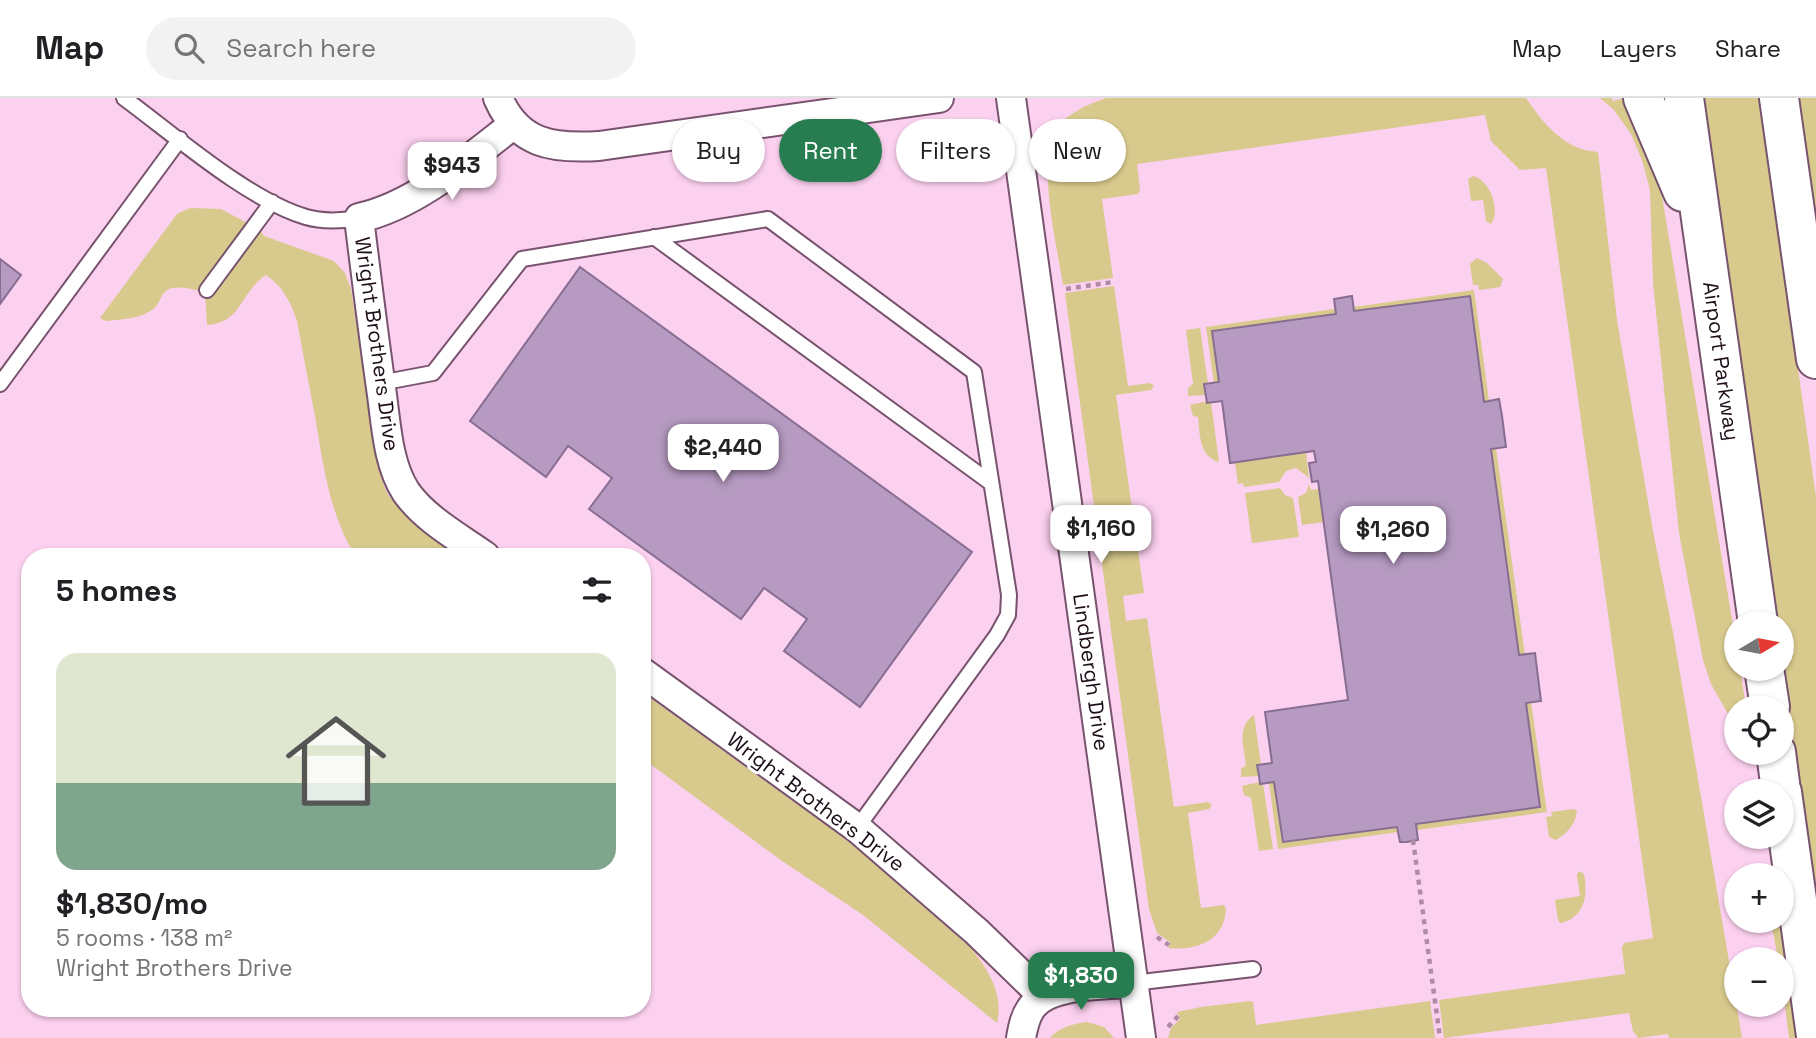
<!DOCTYPE html>
<meta charset="utf-8">
<style>
:root{--surface:#fff;--page:#f2f2f2;--text:#202124;--muted:#757577;--line:#e0e0e0;--accent:#277d50}
body{margin:0;font-family:"Space Grotesk",sans-serif;background:var(--page);color:var(--text);height:100vh;display:flex;flex-direction:column;font-size:26px;white-space:nowrap}
*{box-sizing:border-box;margin:0}
p{font-size:23px;color:var(--muted)}
.icon{flex:none;width:38px;height:38px;fill:none;stroke:currentColor;stroke-width:2;stroke-linecap:round;stroke-linejoin:round}
.map{position:relative;flex:1;overflow:hidden}
.panel{position:absolute;left:21px;top:450px;width:630px;height:469px;display:flex;flex-direction:column;background:var(--surface);border-radius:28px;box-shadow:0 2px 5px #0004}
.panel>*{flex:none}
.hud{position:absolute;left:672px;top:21px;width:665px;height:63px;display:flex;gap:14px}
.needle{width:46px;rotate:80deg}
.tools{position:absolute;left:1724px;top:513px;display:grid;gap:14px}
.tools a{display:grid;place-items:center;width:70px;height:70px;border-radius:50%;background:var(--surface);box-shadow:0 2px 5px #0004;font-size:35px}
.price{position:absolute;translate:-50% -60px;padding:0 16px;border-radius:14px;background:#fff;color:#222;font-size:23px;line-height:46px;filter:drop-shadow(0 2px 4px #0008)}
.price::after{content:'';position:absolute;left:50%;top:42px;width:21px;height:16px;margin-left:-10px;background:inherit;clip-path:polygon(0 0,100% 0,50% 100%)}
.price.on{background:var(--accent);color:#fff}
ul{padding:0;list-style:none}
li{display:grid;align-content:center;gap:14px;height:371px;padding:0 35px}
li span{display:grid;place-items:center;height:217px;border-radius:21px;color:#555}
li>.icon{margin-inline-start:auto}
span .icon{width:126px;height:126px;fill:#fffc;stroke-width:1}
li b{font-size:30px}
h2{display:flex;justify-content:space-between;align-items:center;height:84px;padding:0 35px;font-size:30px}
.tag{padding:0 24px;border-radius:32px;background:var(--surface);box-shadow:0 2px 5px #0004;font-size:24px;line-height:63px}
.tag.on{background:var(--accent);color:#fff}
header{display:flex;align-items:center;gap:42px;box-sizing:border-box;height:98px;padding:0 35px;background:var(--surface);border-bottom:2px solid var(--line)}
header strong{font-size:33px}
nav{display:flex;gap:38px;margin-inline-start:auto;font-size:24px}
.search{width:490px;height:63px;background:var(--page);display:flex;align-items:center;gap:18px;box-sizing:border-box;padding:0 24px;border-radius:38px;color:var(--muted);font-size:26px}
.map>svg:first-child{display:block}
</style>
<header>
<strong>Map</strong>
<div class="search"><svg class="icon" aria-label="search" viewBox="0 0 24 24"><circle cx="10" cy="10" r="6"/><path d="M15 15l6 6"/></svg>Search here</div>
<nav><a>Map</a><a>Layers</a><a>Share</a></nav>
</header>
<div class="map">
<svg width="1816" height="940" viewBox="0 0 1816 940">
<rect width="100%" height="100%" fill="#fcd0ef"/>
<!-- green -->
<path fill="#d8ca8c" d="M1106 0H1526C1544 26 1564 52 1598 54L1617 222 1653 433 1674 540 1742 940H1669L1668 936 1638 940 1633 933 1629 915 1444 940 1439 902 1625 876 1622 850 1624 845 1653 840 1546 70 1520 72 1491 43 1485 17 1137 66 1140 92 1138 96 1102 101 1113 180 1063 187C1058 153 1041 83 1051 51 1054 41 1063 33 1071 26L1066 20 1083 9Z
M1600 0H1611L1613 3 1624 0 1628 5 1654 62 1662 98 1736 546V570L1740 571 1746 609H1736V630L1711 586 1703 562 1679 435 1653 185 1650 92 1642 62 1631 36 1614 12Z
M1704 0H1760L1816 399V804L1782 557V525H1777Z
M1796 0H1816V145Z
M1473 78C1490 82 1501 112 1491 126L1486 123 1483 102 1471 103 1468 81Z
M190 110 221 111 260 132 264 138 334 163 345 175 351 191 375 354 383 385 387 395 402 414 456 458H357L355 457C329 415 323 366 315 318 309 287 303 255 297 223 291 205 283 188 266 177 239 195 243 224 207 227L205 194C193 192 171 184 163 196 160 201 159 206 154 210 142 221 122 221 106 223L100 220 177 116Z
M1477 160 1487 165 1503 181 1500 189 1479 192 1478 187H1473L1470 166Z
M1114 188 1128 288 1150 285 1154 288 1151 292 1116 297 1144 495 1123 498 1126 523 1147 520 1174 709 1208 704 1212 707 1209 711 1188 715 1201 810 1224 807 1226 811C1224 843 1197 853 1168 850L1170 844 1157 835 1149 811 1065 195Z
M1474 192 1489 303 1484 304 1469 198 1354 213V209Z
M1335 211 1336 216 1212 233 1219 284 1214 285 1206 229Z
M1200 230 1208 286 1206 297 1188 298V290L1193 286 1186 232Z
M1207 303 1211 304 1219 364C1199 358 1200 337 1198 319L1193 318 1190 307Z
M1496 350 1525 557H1519L1491 351Z
M1306 354 1309 380 1296 370 1286 373 1279 384 1244 389 1243 385 1238 386 1235 364Z
M1309 386 1311 392 1319 391 1324 424 1302 427 1298 399 1306 395Z
M1280 390 1285 397 1293 400 1299 439 1252 445 1245 395Z
M642 594 848 743 969 848C988 871 1004 895 997 925L863 817 782 763 642 660Z
M1531 604 1547 714 1417 732 1416 726 1540 709 1526 605Z
M1254 617 1261 667 1257 668 1259 678 1241 679V671L1246 667C1244 649 1236 629 1254 617Z
M1260 684 1263 686 1273 751 1259 753 1251 700 1244 697 1242 688Z
M1274 684 1283 744 1397 729 1398 734 1278 751 1269 685Z
M1574 711 1577 713C1576 725 1567 736 1556 742L1549 739 1546 719 1552 718 1551 714Z
M1579 773 1584 776C1588 797 1585 820 1560 825L1558 822 1555 802 1580 798 1577 777Z
M1782 822 1799 940H1789L1782 883V861H1778L1771 823Z
M1250 903 1253 904 1256 927 1430 903 1435 940H1168L1171 930 1180 921 1177 914 1201 909Z
M1087 924 1104 929 1114 940H1050C1059 929 1073 926 1087 924Z"/>
<!-- building -->
<path fill="#b69ac1" stroke="#886d92" stroke-width="2" d="M0 161 21 177 0 206Z
M580 169 972 454 860 609 784 553 807 521 764 490 741 521 589 411 612 380 568 348 546 379 470 323Z
M1352 198 1354 213 1470 198 1484 304 1499 301 1502 318 1506 349 1491 351 1519 557 1535 555 1541 603 1526 605 1540 709 1416 726 1418 742 1407 744H1400L1397 729 1283 744 1274 684 1260 686 1259 678 1257 667 1272 665 1265 614 1348 602 1318 383 1312 384 1309 365 1316 364 1314 353 1230 365 1222 303 1207 305 1204 286 1219 284 1212 233 1336 216 1334 201Z"/>
<g fill="none" stroke-linecap="round" stroke-linejoin="round">
<!-- lane casing -->
<g stroke="#78536e" stroke-width="18">
<path id="lane" d="M124 0C173 36 248 102 306 119 323 124 341 123 359 120
M654 139 991 385
M207 192 272 104
M380 285 433 275 522 161 768 121 974 274 1009 497 1008 517 997 537 857 730
M0 286 180 41
M1133 885 1253 871"/>
</g>
<!-- street casing -->
<g stroke="#78536e" stroke-width="32">
<path id="street" d="M498 0C518 46 552 51 599 48L939 0
M1011 0 1141 940
M485 458C458 439 425 421 406 394 387 365 386 323 381 290 373 233 366 177 359 120 415 108 470 60 514 26
M642 574 857 730 977 834 1044 899
M1021 940C1023 929 1025 918 1032 909 1050 885 1105 887 1133 885"/>
</g>
<!-- highway casing -->
<g stroke="#78536e" stroke-width="42">
<path id="highway" d="M1643 0 1683 94
M1684 0 1758 525
M1779 0 1816 261
M1764 570 1770 609
M1776 654 1781 693
M1782 694 1816 938"/>
</g>
<!-- path -->
<path stroke="#ae8ca4" stroke-width="4.5" stroke-dasharray="5 5" stroke-linecap="butt" d="M1047 53 1058 32 1069 23
M1066 191 1113 184
M1413 742 1440 940
M1157 839 1169 847
M1168 929 1179 917"/>
<!-- lane -->
<use href="#lane" stroke="#fff" stroke-width="14"/>
<!-- street -->
<use href="#street" stroke="#fff" stroke-width="28"/>
<!-- highway -->
<use href="#highway" stroke="#fff" stroke-width="38"/>
</g>
<g text-anchor="middle" stroke-width="6" stroke-linejoin="round" paint-order="stroke">
<!-- street labels -->
<g font-size="21" fill="#1c0d18" stroke="#fff">
<text transform="translate(377 246) rotate(82)" y="7">Wright Brothers Drive</text>
<text transform="translate(1721 263) rotate(82)" y="7">Airport Parkway</text>
<text transform="translate(1091 574) rotate(82)" y="7">Lindbergh Drive</text>
<text transform="translate(816 704) rotate(37)" y="7">Wright Brothers Drive</text>
</g>
</g>
</svg>
<div class="tools">
<a><svg class="needle" viewBox="-14 -14 28 28"><path d="M0-13l5 13h-10z" fill="#e53935"/><path d="M0 13l5-13h-10z" fill="#757577"/></svg></a>
<a><svg class="icon" aria-label="locate" viewBox="0 0 24 24"><circle cx="12" cy="12" r="6"/><path d="M12 2v4M12 18v4M2 12h4M18 12h4"/></svg></a>
<a><svg class="icon" aria-label="layers" viewBox="0 0 24 24"><path d="M12 4l9 5-9 5-9-5zM3 14l9 5 9-5"/></svg></a>
<a>+</a>
<a>−</a>
</div>
<b class="price" style="left:452px;top:104px">$943</b>
<b class="price" style="left:723px;top:386px">$2,440</b>
<b class="price" style="left:1101px;top:467px">$1,160</b>
<b class="price" style="left:1393px;top:468px">$1,260</b>
<b class="price on" style="left:1081px;top:914px">$1,830</b>
<div class="hud">
<a class="tag">Buy</a>
<a class="tag on">Rent</a>
<a class="tag">Filters</a>
<a class="tag">New</a>
</div>
<section class="panel">
<h2>5 homes<svg class="icon" aria-label="filters" viewBox="0 0 24 24"><path d="M4 7h16M4 17h16"/><circle cx="9" cy="7" r="2"/><circle cx="15" cy="17" r="2"/></svg></h2>
<ul>
<li><span style="background:linear-gradient(#dfe7d0 60%,#7fa58c 0)"><svg class="icon" aria-label="home" viewBox="0 0 24 24"><path d="M3 11l9-7 9 7M6 9v11h12V9"/></svg></span><div><b>$1,830/mo</b><p>5 rooms · 138 m²</p><p>Wright Brothers Drive</p></div></li>
</ul>
</section>
</div>
